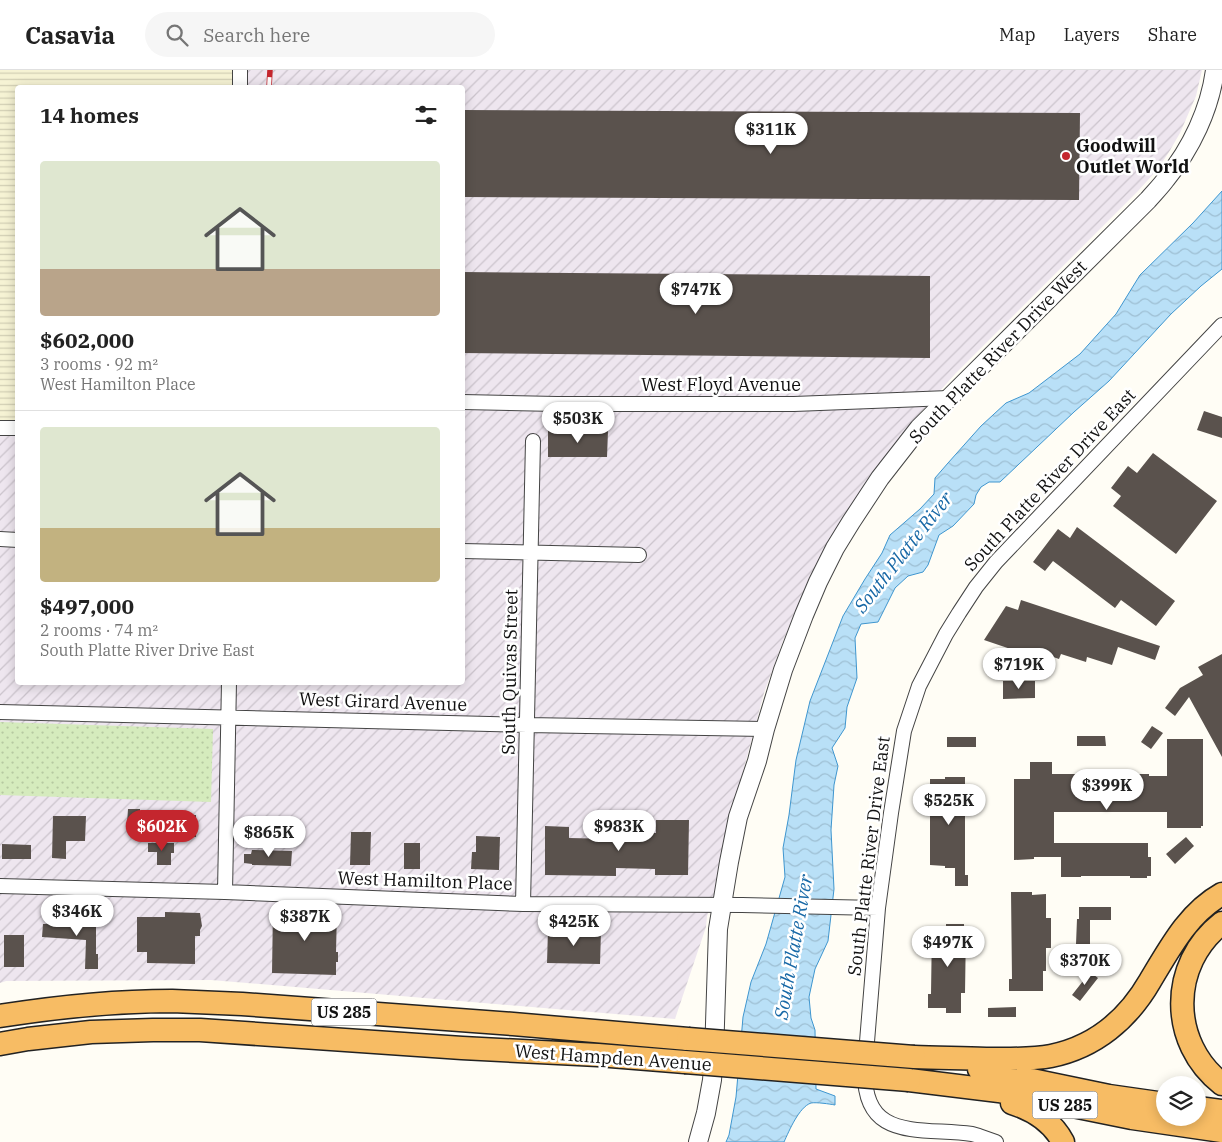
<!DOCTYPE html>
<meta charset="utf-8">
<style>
:root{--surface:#fff;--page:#f6f6f6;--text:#222;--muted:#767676;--line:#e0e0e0;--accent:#c4262e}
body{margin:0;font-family:"IBM Plex Serif",serif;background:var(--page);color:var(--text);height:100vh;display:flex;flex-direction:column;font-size:19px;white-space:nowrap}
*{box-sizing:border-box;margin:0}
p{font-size:16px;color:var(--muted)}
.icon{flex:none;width:28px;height:28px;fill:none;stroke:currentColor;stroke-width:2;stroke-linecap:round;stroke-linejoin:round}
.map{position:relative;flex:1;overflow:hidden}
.details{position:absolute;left:15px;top:15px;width:450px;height:600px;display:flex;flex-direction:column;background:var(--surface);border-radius:5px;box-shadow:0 2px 12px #0003}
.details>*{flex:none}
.fabs{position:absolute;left:1156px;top:1006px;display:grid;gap:10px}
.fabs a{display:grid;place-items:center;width:50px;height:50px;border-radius:50%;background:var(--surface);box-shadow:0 2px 12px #0003;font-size:25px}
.price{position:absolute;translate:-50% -42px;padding:0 11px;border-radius:18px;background:#fff;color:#222;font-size:16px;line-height:32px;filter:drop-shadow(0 1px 2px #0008)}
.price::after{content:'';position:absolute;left:50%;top:30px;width:15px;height:11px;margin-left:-8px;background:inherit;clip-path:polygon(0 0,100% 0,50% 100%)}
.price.on{background:var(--accent);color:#fff}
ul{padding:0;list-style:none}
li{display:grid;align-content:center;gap:10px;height:265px;padding:0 25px}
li+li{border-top:1px solid var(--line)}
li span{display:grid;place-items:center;height:155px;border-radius:5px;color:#555}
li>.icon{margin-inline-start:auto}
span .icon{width:90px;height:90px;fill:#fffc;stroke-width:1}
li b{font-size:21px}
h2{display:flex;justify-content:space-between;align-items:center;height:60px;padding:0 25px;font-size:21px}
header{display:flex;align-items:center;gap:30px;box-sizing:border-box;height:70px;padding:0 25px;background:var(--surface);border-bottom:1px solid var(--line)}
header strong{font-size:24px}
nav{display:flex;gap:28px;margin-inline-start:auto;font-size:18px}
.search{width:350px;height:45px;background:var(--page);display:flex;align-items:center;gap:12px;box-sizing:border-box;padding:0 18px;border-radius:28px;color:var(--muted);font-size:19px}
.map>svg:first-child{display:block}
</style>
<header>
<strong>Casavia</strong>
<div class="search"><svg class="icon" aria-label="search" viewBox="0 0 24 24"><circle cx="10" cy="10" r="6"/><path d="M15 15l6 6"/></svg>Search here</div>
<nav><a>Map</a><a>Layers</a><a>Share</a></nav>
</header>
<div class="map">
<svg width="1222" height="1072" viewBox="0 0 1222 1072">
<defs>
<pattern id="industrial-furrows" width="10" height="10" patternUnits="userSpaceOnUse" patternTransform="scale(1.25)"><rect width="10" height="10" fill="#eee6ef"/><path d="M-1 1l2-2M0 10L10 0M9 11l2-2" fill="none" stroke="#cbc4cc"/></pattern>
<pattern id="farmland-rules" width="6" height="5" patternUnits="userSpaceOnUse" patternTransform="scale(1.25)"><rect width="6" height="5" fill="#f6f3d4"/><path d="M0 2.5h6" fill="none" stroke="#d2cfb5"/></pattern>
<pattern id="grass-dots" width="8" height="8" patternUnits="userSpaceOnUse" patternTransform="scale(1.25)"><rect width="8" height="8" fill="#d5ebbd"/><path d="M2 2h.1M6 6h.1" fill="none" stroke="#b6c8a1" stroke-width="1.8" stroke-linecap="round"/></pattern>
<pattern id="water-waves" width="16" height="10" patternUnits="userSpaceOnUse" patternTransform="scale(1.25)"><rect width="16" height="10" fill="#b9e0f7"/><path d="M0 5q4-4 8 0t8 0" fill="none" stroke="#9ebfd3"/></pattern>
</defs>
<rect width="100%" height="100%" fill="#fffdf5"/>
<!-- industrial -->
<path fill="url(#industrial-furrows)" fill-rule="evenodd" d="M0 0H1202L1196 26 1180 63 1169 82 1157 100 1138 121 956 303 911 353 872 404 843 447 832 467 797 539 783 571 764 623 744 698 714 829 707 846 706 857 675 949 211 910 6 911 0 913ZM18 18H462V612H18Z"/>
<!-- farmland -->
<path fill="url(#farmland-rules)" d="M0 0H233L232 17 18 18 17 357H0Z"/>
<!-- grass -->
<path fill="url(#grass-dots)" d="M0 652 213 659 211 732 0 725Z"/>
<!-- water -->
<path fill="url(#water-waves)" stroke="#3f96cf" d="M1222 121V199L1201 216 1171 244 1109 311 1074 342 1000 412H989L981 417 976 425 974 434 953 456 939 465 928 495 923 502 908 506 895 518 878 552 861 554 855 568 857 608 847 637 845 658 832 678 838 696 834 715 831 760 834 819 828 871 815 899 809 927 811 948 815 960 816 1019 835 1026V1035C830 1034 816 1032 811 1033 799 1037 789 1061 784 1072H726L729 1065 736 1027 743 947 751 912 766 874 785 807 783 778 789 745 796 690 810 631 843 546 865 509 882 483 890 465 920 439 934 424 935 408 948 393 981 356 1006 333 1029 323 1080 284 1116 244 1140 205 1193 153Z"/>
<!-- building -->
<path fill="#5a524d" d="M462 40 1080 43 1079 130 462 127Z
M462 202 930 206V288L462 283Z
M1204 341 1222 347V368L1197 360Z
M548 360 608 361 607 387H548Z
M1153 383 1217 431 1176 484 1113 436 1121 426 1111 418 1128 396 1137 403Z
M1077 457 1175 531 1156 556 1121 530 1115 538 1053 491 1045 501 1033 492 1058 459 1070 468Z
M1021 530 1160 576 1155 590 1118 577 1112 595 1087 587 1086 592 1061 584 1059 589 1030 579 1028 585 984 570 1006 536 1018 540Z
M1222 584V687L1189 627 1175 646 1165 638 1180 618 1203 605 1198 597Z
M1003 611H1035V628L1003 629Z
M1152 656 1163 663 1151 679 1141 672Z
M1077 666H1105L1106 676H1077Z
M947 667H976V677H947Z
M1167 669H1203V756H1201V758H1167V742H1054V773H1148V787H1151V806H1147V808H1130V806H1081V807H1061V787H1034V789L1014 790V709H1030V692H1052V704H1149V706H1167Z
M945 707H965V805H968V816H955V798H945V796L930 795V709H945Z
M128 739H140V755L127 754Z
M169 745H196V767H169Z
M53 746H86L85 771H66V789L52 788Z
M656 750H689L688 805H655V799L616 798V806L545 805V756L569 757V768L616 769V762L656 763Z
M351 762H371L370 795H350Z
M476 766 500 767 499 800 471 799 472 782H476Z
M1186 767 1194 776 1175 794 1166 784Z
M148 773H174V783H171V795H157V782H148Z
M404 773H420V799H404Z
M2 774 31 775V789H2Z
M252 780 292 781 291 796 252 795V794L244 793V784H251Z
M1011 822H1032V825L1046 824V848H1051V878H1046V901H1043V921H1009V909H1012Z
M1079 837H1111V850H1090V874H1076L1077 849H1079Z
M273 838 337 840 336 882H338V892H336V905L272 903Z
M165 842 200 843 202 856 200 860V866H195V894L147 893V882H137V847H165Z
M83 848H96V884H98V899H85L86 870 42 867 43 854H49V853H51V849L60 850V853L83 854Z
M946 854H964V857H966L965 923H961V943H946V938H928V924H931L932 856 946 857Z
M548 860 601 861 600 894 547 893Z
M4 865H24V897H4Z
M1090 902 1098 908 1080 931 1072 925Z
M1016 937V947H988V938Z"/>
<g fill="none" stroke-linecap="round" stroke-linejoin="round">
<!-- minor casing -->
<g stroke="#444" stroke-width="16">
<path id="minor" d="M240 18V0
M462 332 557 334H794L949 328
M0 358H18
M0 469 18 470
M462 481 639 485
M0 642 527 655 765 659
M0 816 225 822 523 834 742 835 878 838
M225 822 229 612
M523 834 533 371
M996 1072 979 1066 972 1064C918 1057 861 1072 865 996L878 838 891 743 904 661 919 616 946 564 959 543 976 517 996 492 1222 255"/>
</g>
<!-- tertiary casing -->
<g stroke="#444" stroke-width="20">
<path id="tertiary" d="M698 1072 706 1043 712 1010 714 985 718 859 729 792 738 747 757 691 765 659 783 600 804 545 818 512 835 478 851 452 880 408 919 358 1148 130C1154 123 1161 116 1166 109 1191 79 1210 39 1215 0"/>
</g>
<!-- trunk casing -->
<g stroke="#222" stroke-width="25">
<path id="trunk" d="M1222 853C1169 894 1169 973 1222 1014
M0 946C57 937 115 931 172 931 195 932 219 933 242 934L513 954 688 969
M0 974 28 969 91 962 153 960H200L462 978 598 985 685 992
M914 987C938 988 962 988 986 989 1007 989 1030 990 1051 986 1095 977 1128 949 1150 911 1170 878 1188 843 1222 824
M979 999 1109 1026 1165 1034
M909 1010 999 1021 1132 1048 1222 1061
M1012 1033C1034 1040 1052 1051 1063 1072
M1198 1038 1222 1041"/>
</g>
<!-- minor -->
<use href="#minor" stroke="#fff" stroke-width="14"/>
<!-- tertiary -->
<use href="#tertiary" stroke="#fff" stroke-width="18"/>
<!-- trunk -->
<use href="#trunk" stroke="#f7bc64" stroke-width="22"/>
<!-- rail casing -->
<g stroke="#c4262e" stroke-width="5.5">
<path id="rail" d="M269 18 270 0"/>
</g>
<!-- rail -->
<use href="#rail" stroke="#fff" stroke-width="4" stroke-dasharray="11" stroke-linecap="butt"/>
<!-- trunk-bridge casing -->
<g stroke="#222" stroke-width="25" stroke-linecap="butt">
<path id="trunk-bridge" d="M688 969 914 987
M685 992 909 1010"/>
</g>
<!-- trunk-bridge -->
<use href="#trunk-bridge" stroke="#f7bc64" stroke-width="22"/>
</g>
<!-- markers -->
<circle fill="#c4262e" stroke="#fff" stroke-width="2" cx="1066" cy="86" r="5"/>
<g text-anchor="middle" stroke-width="5" stroke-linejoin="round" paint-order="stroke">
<!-- shield labels -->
<g fill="#fff" stroke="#585858" stroke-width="1">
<rect x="311.5" y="928.5" width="65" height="27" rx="4"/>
<rect x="1032.5" y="1021.5" width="65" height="27" rx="4"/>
</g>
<g font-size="16" font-weight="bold" fill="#111">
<text x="344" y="948">US 285</text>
<text x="1065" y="1041">US 285</text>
</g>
<!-- poi labels -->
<g font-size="18" font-weight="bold" fill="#111" stroke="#fff" text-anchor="start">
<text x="1076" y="82">Goodwill<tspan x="1076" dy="21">Outlet World</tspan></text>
</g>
<!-- street labels -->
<g font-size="18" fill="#111" stroke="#fff">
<text transform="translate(998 282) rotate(-46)" y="6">South Platte River Drive West</text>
<text x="721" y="321">West Floyd Avenue</text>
<text transform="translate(1050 410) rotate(-47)" y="6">South Platte River Drive East</text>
<text transform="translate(510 602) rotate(-89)" y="6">South Quivas Street</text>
<text transform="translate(383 632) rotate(2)" y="6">West Girard Avenue</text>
<text transform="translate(869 786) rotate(-83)" y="6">South Platte River Drive East</text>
<text transform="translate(425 811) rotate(2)" y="6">West Hamilton Place</text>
<text transform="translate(613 988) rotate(4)" y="6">West Hampden Avenue</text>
</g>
<!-- water labels -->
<g font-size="19" font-style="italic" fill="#1768a6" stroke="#fff">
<text transform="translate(903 482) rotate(-52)" y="7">South Platte River</text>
<text transform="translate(793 877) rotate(-80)" y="7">South Platte River</text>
</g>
</g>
</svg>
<div class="fabs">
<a><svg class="icon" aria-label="layers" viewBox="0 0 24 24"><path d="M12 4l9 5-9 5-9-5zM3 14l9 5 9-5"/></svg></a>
</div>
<b class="price" style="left:771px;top:85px">$311K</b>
<b class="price" style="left:696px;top:245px">$747K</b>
<b class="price" style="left:578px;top:374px">$503K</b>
<b class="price" style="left:1019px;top:620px">$719K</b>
<b class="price" style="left:1107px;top:741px">$399K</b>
<b class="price" style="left:949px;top:756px">$525K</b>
<b class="price on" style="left:162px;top:782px">$602K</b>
<b class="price" style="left:619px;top:782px">$983K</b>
<b class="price" style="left:269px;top:788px">$865K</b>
<b class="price" style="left:77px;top:867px">$346K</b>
<b class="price" style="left:305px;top:872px">$387K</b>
<b class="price" style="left:574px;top:877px">$425K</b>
<b class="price" style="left:948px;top:898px">$497K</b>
<b class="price" style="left:1085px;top:916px">$370K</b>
<section class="details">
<h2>14 homes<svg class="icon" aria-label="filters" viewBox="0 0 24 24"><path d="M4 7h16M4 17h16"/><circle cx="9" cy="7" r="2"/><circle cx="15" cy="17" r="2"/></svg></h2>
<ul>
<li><span style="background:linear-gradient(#dfe7d0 70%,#b9a48a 0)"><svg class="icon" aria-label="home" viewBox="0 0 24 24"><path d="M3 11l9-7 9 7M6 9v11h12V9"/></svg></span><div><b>$602,000</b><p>3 rooms · 92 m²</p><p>West Hamilton Place</p></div></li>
<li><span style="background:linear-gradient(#dfe7d0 65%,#c2b280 0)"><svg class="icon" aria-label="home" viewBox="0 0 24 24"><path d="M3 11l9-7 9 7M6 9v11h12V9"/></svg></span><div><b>$497,000</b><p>2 rooms · 74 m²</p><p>South Platte River Drive East</p></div></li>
</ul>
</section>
</div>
